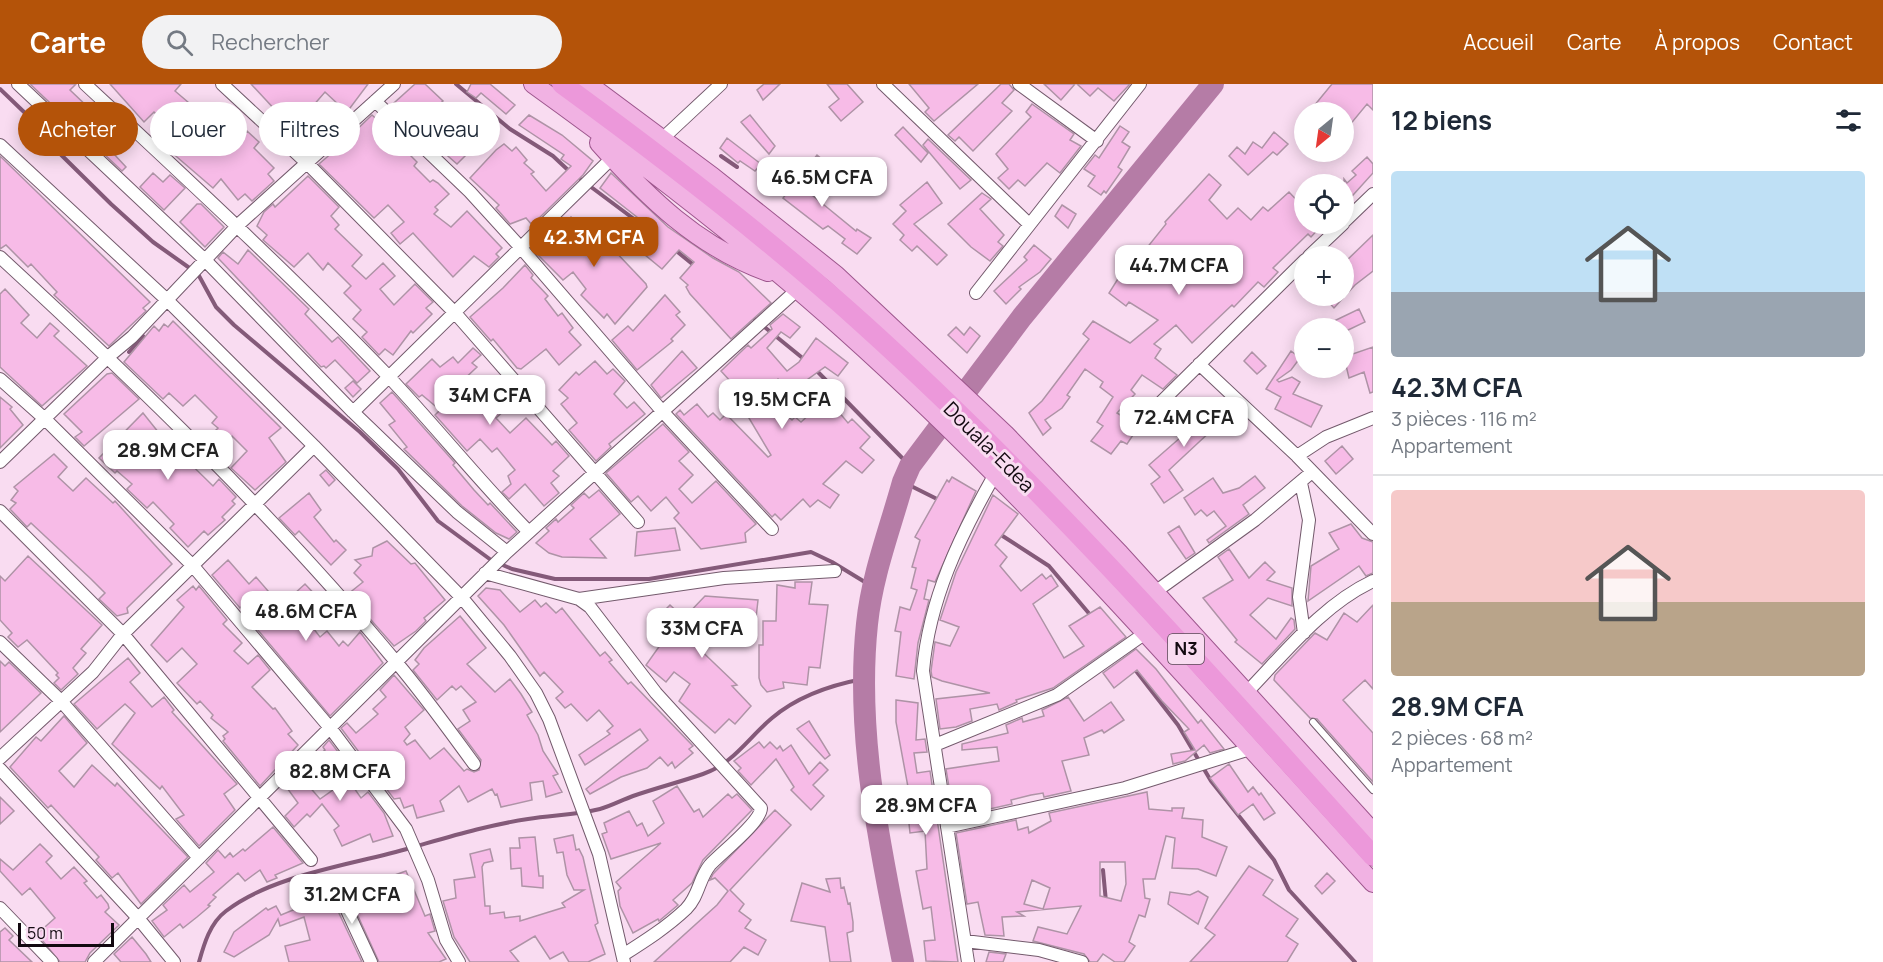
<!DOCTYPE html>
<html lang="fr">
<meta charset="utf-8">
<style>
:root{--surface:#fff;--page:#f2f2f3;--text:#1f2937;--muted:#747a83;--line:#e0e1e3;--accent:#b45309}
body{margin:0;font-family:Manrope,sans-serif;background:var(--page);color:var(--text);height:100vh;display:flex;flex-direction:column;font-size:22px;white-space:nowrap}
*{box-sizing:border-box;margin:0}
p{font-size:20px;color:var(--muted)}
.icon{flex:none;width:33px;height:33px;fill:none;stroke:currentColor;stroke-width:2;stroke-linecap:round;stroke-linejoin:round}
.map{position:relative;flex:1;overflow:hidden}
.side{display:flex;flex-direction:column;background:var(--surface);width:510px}
.side>*{flex:none}
.top-card{position:absolute;left:18px;top:18px;width:570px;height:54px;display:flex;gap:12px}
.needle{width:39px;rotate:209deg}
.buttons{position:absolute;left:1294px;top:18px;display:grid;gap:12px}
.buttons a{display:grid;place-items:center;width:60px;height:60px;border-radius:50%;background:var(--surface);box-shadow:0 3px 15px #0003;font-size:30px}
.scale{position:absolute;left:18px;bottom:15px;width:96px;box-sizing:border-box;padding-left:6px;border:3px solid #120910;border-top:0;font-size:16px;line-height:21px;white-space:nowrap;color:#120910;-webkit-text-stroke:4px #f9dcf1;paint-order:stroke}
.price{position:absolute;translate:-50% -51px;padding:0 14px;border-radius:12px;background:#fff;color:#222;font-size:20px;line-height:39px;filter:drop-shadow(0 2px 3px #0008)}
.price::after{content:'';position:absolute;left:50%;top:36px;width:18px;height:14px;margin-left:-9px;background:inherit;clip-path:polygon(0 0,100% 0,50% 100%)}
.price.current{background:var(--accent);color:#fff}
ul{padding:0;list-style:none}
li{display:grid;align-content:center;gap:12px;height:318px;padding:0 18px}
li+li{border-top:2px solid var(--line)}
li span{display:grid;place-items:center;height:186px;border-radius:6px;color:#555}
li>.icon{margin-inline-start:auto}
span .icon{width:108px;height:108px;fill:#fffc;stroke-width:1}
li b{font-size:26px}
h2{display:flex;justify-content:space-between;align-items:center;height:72px;padding:0 18px;font-size:26px}
.pill{padding:0 21px;border-radius:27px;background:var(--surface);box-shadow:0 3px 15px #0003;font-size:21px;line-height:54px}
.pill.current{background:var(--accent);color:#fff}
header{display:flex;align-items:center;gap:36px;box-sizing:border-box;height:84px;padding:0 30px;background:var(--accent);color:#fff}
header strong{font-size:28px}
nav{display:flex;gap:33px;margin-inline-start:auto;font-size:21px}
.search{width:420px;height:54px;background:var(--page);display:flex;align-items:center;gap:15px;box-sizing:border-box;padding:0 21px;border-radius:33px;color:var(--muted);font-size:22px}
main{display:flex;flex:1;min-height:0}
.map>svg:first-child{display:block}
</style>
<header>
<strong>Carte</strong>
<div class="search"><svg class="icon" aria-label="search" viewBox="0 0 24 24"><circle cx="10" cy="10" r="6"/><path d="M15 15l6 6"/></svg>Rechercher</div>
<nav><a>Accueil</a><a>Carte</a><a>À propos</a><a>Contact</a></nav>
</header>
<main>
<div class="map">
<svg width="1373" height="878" viewBox="0 0 1373 878">
<rect width="100%" height="100%" fill="#f9dcf1"/>
<g fill="none" stroke-linecap="round" stroke-linejoin="round">
<!-- stream -->
<path stroke="#845a79" stroke-width="4" d="M456 0 510 45 553 72 569 87
M0 5 25 29 41 51 111 120 153 158 198 190 216 223 234 241 360 348 398 385 438 437 491 476 512 485 555 495H649L811 468 832 478 873 503
M721 72 737 83
M575 91 658 153
M674 165 696 183
M751 232 805 276
M129 268 143 252
M815 285 910 382
M903 398 939 416
M998 449 1049 482 1092 533
M1133 583 1178 641 1211 697 1274 776 1289 806 1355 878
M1103 786 1106 818
M199 878C204 860 210 839 226 827 274 790 353 781 410 764 449 753 488 741 528 735 552 731 576 731 600 725 611 722 622 716 633 712 656 704 680 698 703 690 733 680 748 654 772 634 798 612 831 601 863 595"/>
<!-- river -->
<path stroke="#b57ca6" stroke-width="22" d="M903 878C881 767 855 653 867 540 872 491 890 445 903 398L910 382 1022 233 1213 0"/>
</g>
<!-- building -->
<path fill="#f7bbe7" stroke="#ae93a6" stroke-width="1.5" fill-rule="evenodd" d="M30 0H76L70 6 92 27 97 22 116 40 105 52 117 62 112 68 126 83 122 87Z
M110 0H181L175 7 236 59 247 47 259 58 254 64 274 84 268 90 274 97 252 117 245 110 238 116 221 95 213 104 156 55 168 42 154 28 144 38Z
M251 0H368L338 40 331 31 341 23 325 8 312 23 330 40 310 59 296 46 291 53 272 35 278 29Z
M415 0H425L443 17 437 22 463 43 458 49 473 64 457 80 400 30 394 19Z
M471 0H490L515 21 506 30 481 9 476 14 467 8Z
M764 0H780L763 16 757 6Z
M827 0H847L863 18 841 37 829 23 839 15Z
M909 0H978L934 37 925 28 929 24Z
M1001 0H1009L1014 6 1002 19 1012 27 973 67 959 53 955 57 948 51Z
M1044 0H1075L1061 16Z
M1077 0H1130L1114 17 1098 4 1090 12Z
M1332 0H1373V26L1367 20 1344 48V28H1309Z
M1032 20 1074 50 1070 56 1081 62 1060 89 1047 79 1025 102 1018 96 1009 105 998 94 1008 85 996 70 1031 33 1026 28Z
M372 31 384 42 387 40 408 60 404 65 417 78 414 82 430 98 433 96 438 99 449 110 435 123 438 126 434 130 451 143 467 127 502 164 496 170 499 173 489 183 474 172 453 193 413 149 400 160 391 149 404 138 388 121 374 134 319 80 334 67 336 70 351 56 349 53Z
M529 31 562 51 593 77 583 91 532 141 526 134 510 140 496 124 499 121 470 94 496 66 504 60 512 67 516 63 527 76 524 79 534 88 531 90 546 107 571 82 561 75 564 71 519 41Z
M750 31 775 62 769 70 741 38Z
M1120 42 1129 48 1122 58 1130 63 1118 83 1122 86 1106 109 1104 107 1101 111 1088 102 1095 92 1084 85 1095 71 1099 74Z
M903 43 928 69 921 78 895 51Z
M1274 48 1288 60 1277 71 1273 68 1248 91 1229 72 1237 63 1245 70 1253 58 1262 64Z
M727 54 761 80 755 87 740 77 738 79 720 64Z
M928 55 971 96 960 105 923 61Z
M817 71 828 80 807 107 856 147 857 145 871 154 857 170 842 159 845 155 828 142 823 145 783 114Z
M0 72 150 218 143 224 146 227 109 262 54 211 57 208 31 180 28 183 6 161 0 165Z
M1367 73 1373 80V89L1344 121V95L1347 99 1356 91 1352 87Z
M153 89 163 98 170 91 185 104 164 126 140 103Z
M611 89 668 143 713 174 739 188 771 219 731 255 690 210 686 203 688 201 680 194 694 178 679 166 662 185 639 166 656 148 600 104Z
M1209 90 1221 101 1209 116 1227 135 1238 124 1251 136 1263 123 1268 127 1289 108 1305 125V140H1323L1311 153 1308 150 1273 184 1278 188 1264 203 1258 198 1234 223 1232 221 1192 259 1176 241 1154 260 1161 265 1155 274 1177 291 1163 305 1142 291 1131 306 1135 310 1117 329 1139 342 1127 360 1121 357 1111 370 1091 357 1103 342 1097 338 1113 313 1100 303 1103 298 1085 285 1067 311 1070 313 1062 324 1045 336 1051 344 1043 351 1029 329 1042 317 1089 255 1083 250 1093 237 1130 259 1158 236 1129 218 1126 222 1109 209 1131 174 1138 167 1142 170 1166 140 1165 138Z
M308 92 339 123 331 132 339 141 335 145 362 171 352 182 366 195 383 179 395 192 380 205 394 221 415 200 433 218 426 224 432 230 413 249 411 247 393 271 385 265 379 271 362 253 367 248 353 235 361 226 344 209 351 202 328 179 323 186 308 169 294 183 263 156 267 151 257 142 264 128 273 120 275 123Z
M927 98 942 119 914 140 947 171 937 181 917 162 912 167 900 156 904 151 893 140 906 127 900 121Z
M982 109 991 115 980 125 1004 151 998 158 1003 162 990 177 971 163 948 140Z
M197 120H201L224 143 205 163 180 138Z
M1062 121 1076 130 1068 144 1055 132Z
M571 133 585 147 594 138 614 160 611 163 646 200 647 203 615 240 607 230 604 234 581 211 586 205 573 188 563 196 536 169 557 149 555 146Z
M1373 151V187L1355 201 1334 224 1323 212H1344V179Z
M1034 161 1051 175 1040 188 1019 203 1021 205 1006 220 994 207 1027 176 1024 173Z
M248 166 309 225 305 230 332 258 338 253 370 287 357 299 335 276 326 284 324 282 321 283 218 174 223 168 238 180Z
M525 181 533 191 531 194 548 212 545 215 558 232 562 229 573 244 569 248 581 261 559 281 546 265 521 285 517 284 493 255 491 257 470 233 503 204Z
M5 205 29 231 21 239 37 254 50 239 59 247 54 252 87 282 42 322 0 283V210Z
M665 211 680 228 676 231 685 241 671 255 673 257 637 286 612 256 628 242 633 247Z
M1359 225 1365 238 1344 248V244H1340L1334 237Z
M783 230 800 243 790 254 781 248 767 264 787 287 799 278 816 254 848 279 838 292 825 283 790 308 778 295 762 309 785 334 787 331 792 336 795 333 801 338 822 319 834 332 838 327 848 339 852 335 870 353 860 364 874 376 862 389 846 377 823 400 839 411 830 424 818 416 810 423 803 415 781 436 775 430 772 433 676 330 680 326 684 331 697 320 708 333 713 329 720 336 726 330 768 373 771 371 737 314 743 311 721 287 748 261 751 264 772 245 770 241Z
M173 237 281 344 269 354 286 378 255 406 231 384 247 367 232 352 220 364 210 352 218 344 212 339 217 333 195 311 183 322 169 309 163 315 124 278 154 242 159 247 164 240 168 243Z
M956 243 964 251 970 243 980 252 967 269 948 251Z
M1373 263V308L1370 309 1364 288 1349 294 1344 273Z
M473 264 481 271 472 279 477 283 458 301 479 323 503 302 514 318 496 334 510 349 526 334 552 361 556 357 569 372 553 387 559 392 551 399 559 409 544 422 525 400 509 415 502 408 511 400 508 392 515 386 497 364 492 368 480 355 467 367 435 331 440 326 422 311 419 313 406 300 432 275 440 283 453 273 458 279Z
M682 267 697 284 661 314 651 301Z
M1291 267 1300 274 1291 286 1277 296 1279 298 1292 293 1300 298 1293 310 1322 322 1311 343 1275 325 1281 313 1266 305Z
M1252 268 1266 282 1257 290 1244 277Z
M595 277 607 290 613 285 625 297 614 310 627 324 634 318 645 330 609 360 611 363 596 377 569 346 577 339 561 320 568 314 559 306 576 288 579 291Z
M112 289 139 315 84 362 75 353 82 348 64 330 107 290Z
M353 297 361 305 353 313 345 304Z
M392 308 455 379 453 381 474 406 488 421 490 419 517 448 509 455 496 449 462 422 404 365 407 363 389 341 395 337 380 319Z
M0 313 12 323 10 325 23 341 0 364Z
M1213 318 1230 334 1217 348 1213 345 1169 386 1183 406 1164 419 1151 400 1160 393 1149 381 1181 353 1169 341 1182 329 1193 340Z
M143 329 159 349 213 402 219 395 236 413 232 417 235 420 222 433 225 436 208 451 204 447 188 463 170 444 174 440 153 418 147 424 127 405 132 400 117 387 115 389 99 374Z
M663 340 689 368 679 377 693 391 679 405 692 419 716 397 756 440 745 449 746 458 701 465 674 434 679 429 666 413 651 427 638 412 631 418 606 389Z
M1342 362 1353 375 1336 390 1325 377Z
M54 370 67 383 58 393 73 407 86 394 113 419 115 417 172 480 127 524 128 529 117 532 99 515 105 509 91 495 31 439 27 443 10 425 16 419 11 416 18 407 14 403Z
M326 386 335 396 329 402 320 391Z
M1255 392 1265 404 1243 421 1249 430 1209 459 1207 456 1226 442 1214 427 1207 432 1201 426 1195 431 1184 414 1213 394 1223 409 1239 404Z
M952 393 976 407 935 498 928 496 924 515 929 516 918 559 914 595 896 592 901 548 895 547 900 523 910 526 917 506 911 504 916 484 912 483 920 456 915 453 947 396 949 398Z
M599 406 620 430 590 455 606 474 562 473 549 469 536 459 549 447 546 444 556 435 558 438 574 424 571 421 584 409 589 414Z
M309 409 321 426 314 433 334 458 336 456 346 466 331 481 299 447 295 451 279 434Z
M993 411 1018 430 995 461 1007 473 1000 482 1021 507 1042 490 1046 495 1051 491 1058 502 1033 520 1064 574 1084 562 1069 542 1100 523 1126 553 1053 604 1016 616 1017 618 999 626 997 620 970 625 972 637 956 643 940 645 936 615 990 609 942 597 932 593 931 587 935 558 950 562 959 543 940 536 956 488Z
M1351 440 1362 454 1373 458V489L1366 492 1359 482 1308 517 1311 482 1339 465 1329 449Z
M1179 442 1195 469 1186 475 1168 449Z
M675 444 680 466 635 472 637 448Z
M387 457 411 480 415 479 445 516 424 534 426 537 416 547 394 562 348 510 363 498 354 489 361 481 355 476 372 472 373 464Z
M1229 465 1249 494 1265 478 1275 488 1267 496 1292 504V522L1268 514 1250 531 1276 555 1291 534 1294 536 1295 545 1262 580 1235 558 1237 556 1203 514 1233 496 1218 473Z
M28 472 102 541 81 565 86 569 73 584 78 590 61 606 54 599 59 594 56 591 58 589 27 556 18 563 8 553 12 549 0 536V492L5 497Z
M228 476 249 500 256 493 281 522 305 500 320 516 303 531 320 553 327 547 339 562 343 557 348 562 360 548 383 579 330 632 257 545 274 528 256 508 240 524 212 491Z
M795 498H812L809 520 828 521 820 584 809 583 807 601 783 598 784 604 767 608 761 601 759 594V561H763V537H776L777 501 795 504Z
M193 502 196 506 199 502 227 536 223 540 242 559 234 567 248 580 258 571 270 586 252 603 273 625 275 624 292 647 288 650 298 661 260 702 223 657 225 655 223 652 228 648 211 634 213 631 200 617 197 620 177 599 197 580 182 564 167 578 151 561 184 523 177 516Z
M486 504 500 506 520 528 535 516 541 523 546 519 556 529 562 524 600 572 605 568 612 576 609 578 628 600 631 598 693 662 689 665 693 669 675 684 672 678 668 682 660 673 647 684 621 693 590 710 586 705 648 656 640 645 585 681 579 671 610 650 607 647 613 642 599 626 587 637 571 620 565 624 556 614 563 608 544 588 540 592 504 541 478 512Z
M705 512 758 516 756 534 735 532 737 538 723 543 714 551 704 541 690 556 737 601 732 602 751 622 735 640 729 635 715 649 679 617 690 600 674 588 666 598 646 581 668 550 655 536 670 521 684 534Z
M1373 521V605L1365 596 1343 616 1373 649V698L1317 635 1310 634 1274 596 1275 591 1315 549 1327 556 1344 529 1357 538Z
M460 532 486 564 467 580 495 608 510 595 521 610 532 628 527 631 538 651 543 667 558 690 553 692 562 708 546 713 543 697 530 699 532 716 501 723 497 710 495 711 492 705 468 718 459 702 440 717 444 727 417 734 413 721 404 724 400 714 394 715 341 644 347 639 356 649 378 630 373 625 386 613 380 606 394 591 424 626 405 643 410 650 404 657 407 661 415 656 430 675 444 664 464 687 467 685 474 688 479 686 481 676 458 645 470 637 463 626 476 618 461 602 456 606 452 602 437 616 413 586 419 580 415 576 424 564Z
M1136 565 1156 585 1198 639 1201 636 1224 665 1210 669 1204 661 1185 677 1173 680 1171 670 1195 666 1184 648 1189 645 1162 617 1137 586 1114 604 1103 589Z
M128 574 140 589 130 598 152 623 164 613 174 626 172 628 237 700 224 710 235 726 199 762 176 735 184 731 162 702 160 705 112 660 135 629 125 620 97 645 74 620Z
M0 577 5 582 9 578 41 609 0 648Z
M1068 613 1084 637 1111 618 1124 636 1104 649 1102 646 1084 654 1089 671 1062 677 1071 707 1044 713 1043 709 1031 711 1011 716 1012 720 954 733 946 685 999 677 997 663 962 666V660L1008 649 1006 641 1022 634 1023 638 1044 632 1042 626Z
M896 616 918 619 916 656 925 655 927 668 914 669 917 689 930 687 958 878 926 877 924 857 935 856 931 823 923 825 916 787 927 785 925 747 910 749 907 721 896 722 894 711 906 709 905 703H908L896 638Z
M64 632 87 659 59 687 74 703 92 681 115 702 117 699 188 773 141 820 118 789 112 794 96 776 99 773 51 721 48 724 10 683 36 653 41 657Z
M809 637 830 671 825 675 797 645Z
M329 656 354 689 347 694 361 714 368 708 384 729 393 752 373 758 370 750 342 762 334 746 339 742 322 720 310 733 307 730 294 743 285 732 298 719 287 704 301 693 320 715 337 703 314 675 325 666 323 663Z
M759 658 764 664 770 658 777 665 780 662 783 667 791 661 809 690 820 678 828 686 813 701 824 712 811 726 791 706 794 703 776 675 751 701 738 687 741 684 734 677Z
M1229 680 1248 708 1253 703 1259 711 1261 709 1275 729 1264 736 1253 720 1238 731 1210 694Z
M677 702 694 728 699 725 703 733 728 710 732 714 737 710 752 726 703 776 692 799 673 816 678 821 659 837 658 835 633 849 620 822 618 807 621 804 616 798 661 759 611 775 602 750 607 748 604 739 629 727 637 742 642 739 648 752 664 739 653 717Z
M1147 708 1149 725 1172 727V724H1184L1182 734 1203 736 1202 753 1227 763 1216 792 1198 785 1172 784 1175 754 1166 752 1155 795H1143L1145 814 1150 815 1145 833 1139 831 1129 858 1135 862 1124 878H1115L1103 870 1097 878H1090L1084 870 1033 857 1038 843 1067 850 1081 822 1017 828 1024 832 1002 833 1004 852 985 851 978 818 967 820 956 749 1016 736 1018 746 1028 743 1029 749 1051 737 1049 729ZM1100 778H1125L1126 800 1121 817 1100 812ZM1032 796 1050 804 1043 825 1024 820Z
M0 713 14 727 0 740Z
M775 726 791 741 730 806 744 820 739 827 751 836 745 844 766 856 758 871 744 863 730 878H654L717 821 728 807 715 794 710 796 713 790Z
M273 743 303 779 275 791 277 794 267 798 260 786 245 797 238 789 213 811 216 813 208 821 210 822 197 833 183 844 180 840 164 853 152 837 167 826 163 821 184 801 190 808 214 788 206 779 218 766 225 774 230 769 233 773 243 765 245 767Z
M573 751 576 766 579 765 583 773 598 839 595 841 605 870 588 878H569L563 868 550 875 535 852 510 867 519 878H470L454 853 443 817 456 814 454 796 475 793 470 770 490 765 493 777 484 779 482 783 485 822H490V830L504 828 505 834 520 832V837L565 823 562 819 584 806H574L567 791 563 768 557 769 554 755Z
M535 753 539 792H543V804L522 802 521 784 511 785 510 764H520L519 754Z
M40 760 52 772 46 778 61 795 74 783 87 797 84 799 97 814 101 811 108 820 109 824 105 828 119 841 90 869 85 878H60L37 850 55 834 30 804 22 811 0 787V775L13 786Z
M1249 782 1273 796 1263 811 1298 835 1286 852 1298 860 1287 878H1190L1215 851 1205 844Z
M406 787 425 832 430 830 435 847 428 849 446 875 439 878H379L352 819 345 814 339 817 337 825 362 878H289L285 862 310 856 304 833 280 842 278 835 269 851 234 873 224 868 234 848 266 824 268 826 276 822 281 831 298 824 297 818 309 817V813L323 809 322 805 367 801Z
M1327 789 1335 797 1322 810 1315 802Z
M840 794 841 804 844 803 848 820 850 819 853 838V847L847 849 851 878H830L825 843 791 837 802 799 830 808 826 795Z
M1198 807 1208 813 1198 840 1168 820 1170 808 1190 811Z
M5 844 13 852 9 856 32 878H0V848Z
M132 853 146 870 151 878H121L114 870Z
M989 868 1006 870 1003 878H986Z"/>
<g fill="none" stroke-linecap="round" stroke-linejoin="round">
<!-- service casing -->
<g stroke="#735a6c" stroke-width="8">
<path id="service" d="M1313 638 1373 706"/>
</g>
<!-- minor casing -->
<g stroke="#735a6c" stroke-width="14">
<path id="minor" d="M18 0 204 175 353 328 457 428 507 468 94 878
M85 0C188 96 291 191 389 293 437 344 480 398 529 448
M222 0 307 79 456 230 638 438
M883 0 1029 140
M1019 0 1097 57
M375 17 470 108 522 165 662 327 772 445
M662 55 721 0
M0 61 167 216 314 362
M1344 138 1373 110
M1309 172 1343 140
M0 173C139 301 276 433 397 579 424 611 449 646 474 680
M976 209 1140 0
M1199 280 1297 372 1373 450
M0 295 45 335 193 482 331 645 406 745 428 796 446 856 459 878
M353 328 612 74
M1145 334 1305 176
M1297 372 1326 353 1373 334
M0 378 108 273 132 253 238 141 394 0
M1301 399 1309 436 1299 513 1304 549
M0 427 123 550 311 776
M507 468 798 205
M485 489 579 515 590 523 656 609 761 724C761 738 721 769 710 781 699 794 699 812 686 825 667 843 645 857 623 871
M1155 508 1255 436 1312 388
M579 515 724 494 835 487
M0 558 61 617 199 774
M1246 609C1285 569 1322 521 1373 497
M935 661 1057 611 1144 550
M0 674 93 588 123 550 314 362 463 515 510 572 536 609 549 635 599 770 624 878
M0 685 138 834 174 878
M947 743 1125 704 1250 665
M345 822 371 878
M0 824 52 878
M965 857 1039 866 1082 878
M968 878 923 587C929 515 960 452 995 390"/>
</g>
<!-- primary casing -->
<g stroke="#9d568d" stroke-width="20">
<path id="primary" d="M533 0C640 77 746 158 844 246 1034 416 1201 611 1373 799
M588 0 713 93 836 191 1005 350 1120 470 1373 748
M599 59C648 114 698 163 768 188"/>
</g>
<!-- trunk casing -->
<g stroke="#9d568d" stroke-width="21">
<path id="trunk" d="M562 0C665 75 767 153 862 239 1045 404 1208 589 1373 772"/>
</g>
<!-- service -->
<use href="#service" stroke="#fff" stroke-width="6"/>
<!-- minor -->
<use href="#minor" stroke="#fff" stroke-width="12"/>
<!-- primary -->
<use href="#primary" stroke="#f1b2e3" stroke-width="18"/>
<!-- trunk -->
<use href="#trunk" stroke="#ec98da" stroke-width="20"/>
</g>
<g text-anchor="middle" stroke-width="6" stroke-linejoin="round" paint-order="stroke">
<!-- shield labels -->
<rect fill="#f9dcf1" stroke="#574854" stroke-width="1.5" x="1168" y="550" width="36" height="30" rx="4.5"/>
<g font-size="18" font-weight="bold" fill="#120910">
<text x="1186" y="571">N3</text>
</g>
<!-- street labels -->
<g font-size="20" fill="#120910" stroke="#f9dcf1">
<text transform="translate(989 363) rotate(45)" y="7">Douala-Edea</text>
</g>
</g>
</svg>
<div class="buttons">
<a><svg class="needle" viewBox="-14 -14 28 28"><path d="M0-13l5 13h-10z" fill="#e53935"/><path d="M0 13l5-13h-10z" fill="#747a83"/></svg></a>
<a><svg class="icon" aria-label="locate" viewBox="0 0 24 24"><circle cx="12" cy="12" r="6"/><path d="M12 2v4M12 18v4M2 12h4M18 12h4"/></svg></a>
<a>+</a>
<a>−</a>
</div>
<div class="scale">50 m</div>
<b class="price" style="left:822px;top:124px">46.5M CFA</b>
<b class="price current" style="left:594px;top:184px">42.3M CFA</b>
<b class="price" style="left:1179px;top:212px">44.7M CFA</b>
<b class="price" style="left:490px;top:342px">34M CFA</b>
<b class="price" style="left:782px;top:346px">19.5M CFA</b>
<b class="price" style="left:1184px;top:364px">72.4M CFA</b>
<b class="price" style="left:168px;top:397px">28.9M CFA</b>
<b class="price" style="left:306px;top:558px">48.6M CFA</b>
<b class="price" style="left:702px;top:575px">33M CFA</b>
<b class="price" style="left:340px;top:718px">82.8M CFA</b>
<b class="price" style="left:926px;top:752px">28.9M CFA</b>
<b class="price" style="left:352px;top:841px">31.2M CFA</b>
<div class="top-card">
<a class="pill current">Acheter</a>
<a class="pill">Louer</a>
<a class="pill">Filtres</a>
<a class="pill">Nouveau</a>
</div>
</div>
<section class="side">
<h2>12 biens<svg class="icon" aria-label="filters" viewBox="0 0 24 24"><path d="M4 7h16M4 17h16"/><circle cx="9" cy="7" r="2"/><circle cx="15" cy="17" r="2"/></svg></h2>
<ul>
<li><span style="background:linear-gradient(#bfe0f5 65%,#9aa5b1 0)"><svg class="icon" aria-label="home" viewBox="0 0 24 24"><path d="M3 11l9-7 9 7M6 9v11h12V9"/></svg></span><div><b>42.3M CFA</b><p>3 pièces · 116 m²</p><p>Appartement</p></div></li>
<li><span style="background:linear-gradient(#f6c9c9 60%,#b9a48a 0)"><svg class="icon" aria-label="home" viewBox="0 0 24 24"><path d="M3 11l9-7 9 7M6 9v11h12V9"/></svg></span><div><b>28.9M CFA</b><p>2 pièces · 68 m²</p><p>Appartement</p></div></li>
</ul>
</section>
</main>
